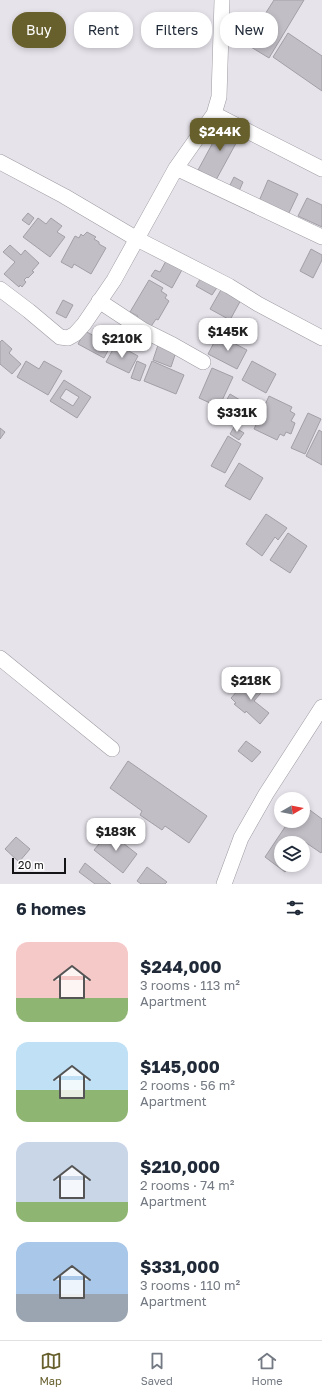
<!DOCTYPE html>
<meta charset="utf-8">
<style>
:root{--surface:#fff;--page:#f6f6f7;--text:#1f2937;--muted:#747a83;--line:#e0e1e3;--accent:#675f2c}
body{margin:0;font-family:"Golos Text",sans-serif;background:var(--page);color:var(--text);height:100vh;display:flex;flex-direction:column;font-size:15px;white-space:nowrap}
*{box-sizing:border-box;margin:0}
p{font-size:13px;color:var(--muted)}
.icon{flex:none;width:22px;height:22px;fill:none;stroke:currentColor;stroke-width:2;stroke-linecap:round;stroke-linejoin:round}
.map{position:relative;height:884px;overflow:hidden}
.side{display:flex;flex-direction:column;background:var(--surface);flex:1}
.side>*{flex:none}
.top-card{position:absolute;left:12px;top:12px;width:298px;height:36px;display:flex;gap:8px}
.needle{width:26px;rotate:81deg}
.controls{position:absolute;left:274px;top:792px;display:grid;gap:8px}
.controls a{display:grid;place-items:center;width:36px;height:36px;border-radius:50%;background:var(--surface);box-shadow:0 2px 6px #0003;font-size:20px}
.scale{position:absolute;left:12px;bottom:10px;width:54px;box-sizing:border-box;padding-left:4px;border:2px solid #141315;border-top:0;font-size:11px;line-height:14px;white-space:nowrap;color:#141315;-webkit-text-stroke:3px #fff;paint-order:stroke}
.price{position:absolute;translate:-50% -34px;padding:0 9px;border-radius:8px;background:#fff;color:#222;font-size:13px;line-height:26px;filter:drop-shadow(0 1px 2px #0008)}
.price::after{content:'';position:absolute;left:50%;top:24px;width:12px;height:9px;margin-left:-6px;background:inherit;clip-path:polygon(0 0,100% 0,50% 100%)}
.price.selected{background:var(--accent);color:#fff}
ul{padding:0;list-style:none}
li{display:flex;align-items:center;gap:12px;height:100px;padding:0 16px}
li span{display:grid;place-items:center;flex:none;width:112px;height:80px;border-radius:12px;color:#555}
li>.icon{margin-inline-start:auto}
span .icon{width:48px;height:48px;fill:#fffc;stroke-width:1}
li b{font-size:17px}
h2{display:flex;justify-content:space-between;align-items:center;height:48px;padding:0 16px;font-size:17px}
.tag{padding:0 14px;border-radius:16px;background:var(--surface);box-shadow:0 2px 6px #0003;font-size:14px;line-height:36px}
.tag.selected{background:var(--accent);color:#fff}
.tabs{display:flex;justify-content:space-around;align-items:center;height:56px;border-top:1px solid var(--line);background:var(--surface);font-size:11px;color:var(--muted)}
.tabs a{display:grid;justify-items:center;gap:2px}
.tabs .selected{color:var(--accent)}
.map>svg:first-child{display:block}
</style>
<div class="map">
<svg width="322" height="884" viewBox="0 0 322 884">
<rect width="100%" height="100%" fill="#e7e3eb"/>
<!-- building -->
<path fill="#c2bec6" stroke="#a39fa6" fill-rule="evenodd" d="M274 0H304L269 58 246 44Z
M288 33 322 56V91L273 57Z
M223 124 241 134 216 180 198 170Z
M234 177 243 182 239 191 229 187Z
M268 180 298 194 288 215 259 201Z
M307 198 322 205V227L298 216Z
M28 213 34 218 29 225 22 220Z
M38 218 46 224 51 218 62 226 57 232 65 237 50 257 23 237Z
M87 232 96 237 94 239 99 242V244L106 248 91 274 74 264 72 268 61 262 75 236 79 238 81 234 83 236Z
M10 245 21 255 25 250 39 263 32 271 34 272 28 278 27 277 24 280 26 282 22 287 20 285 19 287 4 274 15 262 3 252Z
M311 249 322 255V260L313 278 300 271Z
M167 259 183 268 172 288 151 276 155 270 160 272Z
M202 276 218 286 212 295 196 286Z
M149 280 163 288 161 291 167 295 165 298 169 301 158 320 156 319 150 328 136 319 138 316 130 312Z
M222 288 242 298 230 320 210 309Z
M63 300 73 305 66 318 56 313Z
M85 331 111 345 104 358 78 344Z
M218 335 247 350 237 369 208 354Z
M2 340 12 349 9 353 21 364 12 374 0 364V342Z
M116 344 138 356 129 373 106 362Z
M158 345 176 352 171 367 153 360Z
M26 361 39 369 44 361 62 371 48 395 17 377Z
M137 361 146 365 140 381 131 378Z
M152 361 184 375 176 394 144 381Z
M252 361 276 374 266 393 242 380Z
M212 368 233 377 219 407 199 398Z
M64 380 91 397 77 418 50 401ZM66 389 79 397 73 406 60 398Z
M230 394 250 406 241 422 221 410Z
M269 396 292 407 290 411 295 414 291 421 295 423 291 434 286 432 284 436 280 434 277 440 254 429Z
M308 413 321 419 305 454 291 448Z
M234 427 244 433 239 440 230 434Z
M0 428 5 432 0 439Z
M319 430 322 432V465L306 456Z
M228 436 241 444 225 473 211 466Z
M239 463 263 478 250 500 225 486Z
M266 514 287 528 278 540 275 537 262 556 246 544Z
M288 533 307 546 290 573 270 560Z
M256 678 266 687 254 701 269 713 260 724 246 711 245 713 234 704 236 703 231 698 240 688 244 692Z
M246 741 261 752 252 762 238 751Z
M128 761 207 816 189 843 165 826 162 830 140 815 142 811 110 788Z
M303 805 322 819V851L321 853 305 842 303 845V843H281V865H289L285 872 265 857 289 821H303Z
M109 832 137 854 123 873 94 850Z
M16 837 30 849 19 862 5 849Z
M85 863 111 884H95L79 872Z
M147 867 167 882 165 884H141L137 881Z"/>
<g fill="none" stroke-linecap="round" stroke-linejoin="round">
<!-- minor casing -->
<g stroke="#9e9aa1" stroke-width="16">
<path id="minor" d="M214 114 322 169
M0 162 64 196 137 239 229 286 258 304 322 338
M176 168 322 237
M0 289 29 311 60 337 68 338 75 334 84 324 114 280 176 168 214 114 219 97 222 0
M99 301 143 330 173 345 203 362
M0 658 112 749
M224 884 241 838 266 794 322 707"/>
</g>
<!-- minor -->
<use href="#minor" stroke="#fff" stroke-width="15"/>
</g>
</svg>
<div class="controls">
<a><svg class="needle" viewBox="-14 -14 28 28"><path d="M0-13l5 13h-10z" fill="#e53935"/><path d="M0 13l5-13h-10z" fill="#747a83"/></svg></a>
<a><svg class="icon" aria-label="layers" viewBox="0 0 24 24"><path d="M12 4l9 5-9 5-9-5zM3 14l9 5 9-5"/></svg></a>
</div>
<div class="scale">20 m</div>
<b class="price selected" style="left:220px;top:152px">$244K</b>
<b class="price" style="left:228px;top:352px">$145K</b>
<b class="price" style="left:122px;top:359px">$210K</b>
<b class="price" style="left:237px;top:433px">$331K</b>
<b class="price" style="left:251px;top:701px">$218K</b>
<b class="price" style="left:116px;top:852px">$183K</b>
<div class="top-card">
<a class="tag selected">Buy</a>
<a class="tag">Rent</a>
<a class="tag">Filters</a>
<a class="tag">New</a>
</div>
</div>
<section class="side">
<h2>6 homes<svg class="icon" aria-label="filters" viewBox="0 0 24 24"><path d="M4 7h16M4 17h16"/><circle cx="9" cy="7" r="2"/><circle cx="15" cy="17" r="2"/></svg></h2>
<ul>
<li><span style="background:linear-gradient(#f6c9c9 70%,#8fb573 0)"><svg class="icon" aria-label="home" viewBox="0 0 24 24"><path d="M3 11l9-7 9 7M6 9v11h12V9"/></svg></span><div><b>$244,000</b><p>3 rooms · 113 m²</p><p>Apartment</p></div></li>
<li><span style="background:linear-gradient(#bfe0f5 60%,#8fb573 0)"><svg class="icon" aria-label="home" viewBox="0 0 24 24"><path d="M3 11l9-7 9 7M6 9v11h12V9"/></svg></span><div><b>$145,000</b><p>2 rooms · 56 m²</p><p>Apartment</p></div></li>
<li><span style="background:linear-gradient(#c9d6e8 75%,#8fb573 0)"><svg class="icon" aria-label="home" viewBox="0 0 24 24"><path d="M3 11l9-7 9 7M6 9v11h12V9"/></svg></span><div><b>$210,000</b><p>2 rooms · 74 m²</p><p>Apartment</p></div></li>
<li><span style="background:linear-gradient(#a9c7e8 65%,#9aa5b1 0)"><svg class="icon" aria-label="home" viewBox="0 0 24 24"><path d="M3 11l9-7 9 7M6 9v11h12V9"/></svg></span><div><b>$331,000</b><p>3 rooms · 110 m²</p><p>Apartment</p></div></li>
</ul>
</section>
<nav class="tabs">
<a class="selected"><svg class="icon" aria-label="map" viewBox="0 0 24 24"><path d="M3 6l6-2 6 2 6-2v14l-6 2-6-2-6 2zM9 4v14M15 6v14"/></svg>Map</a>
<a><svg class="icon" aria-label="saved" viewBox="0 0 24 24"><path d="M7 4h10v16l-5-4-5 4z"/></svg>Saved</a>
<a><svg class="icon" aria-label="home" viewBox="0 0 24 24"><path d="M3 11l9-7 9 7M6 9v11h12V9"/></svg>Home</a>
</nav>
